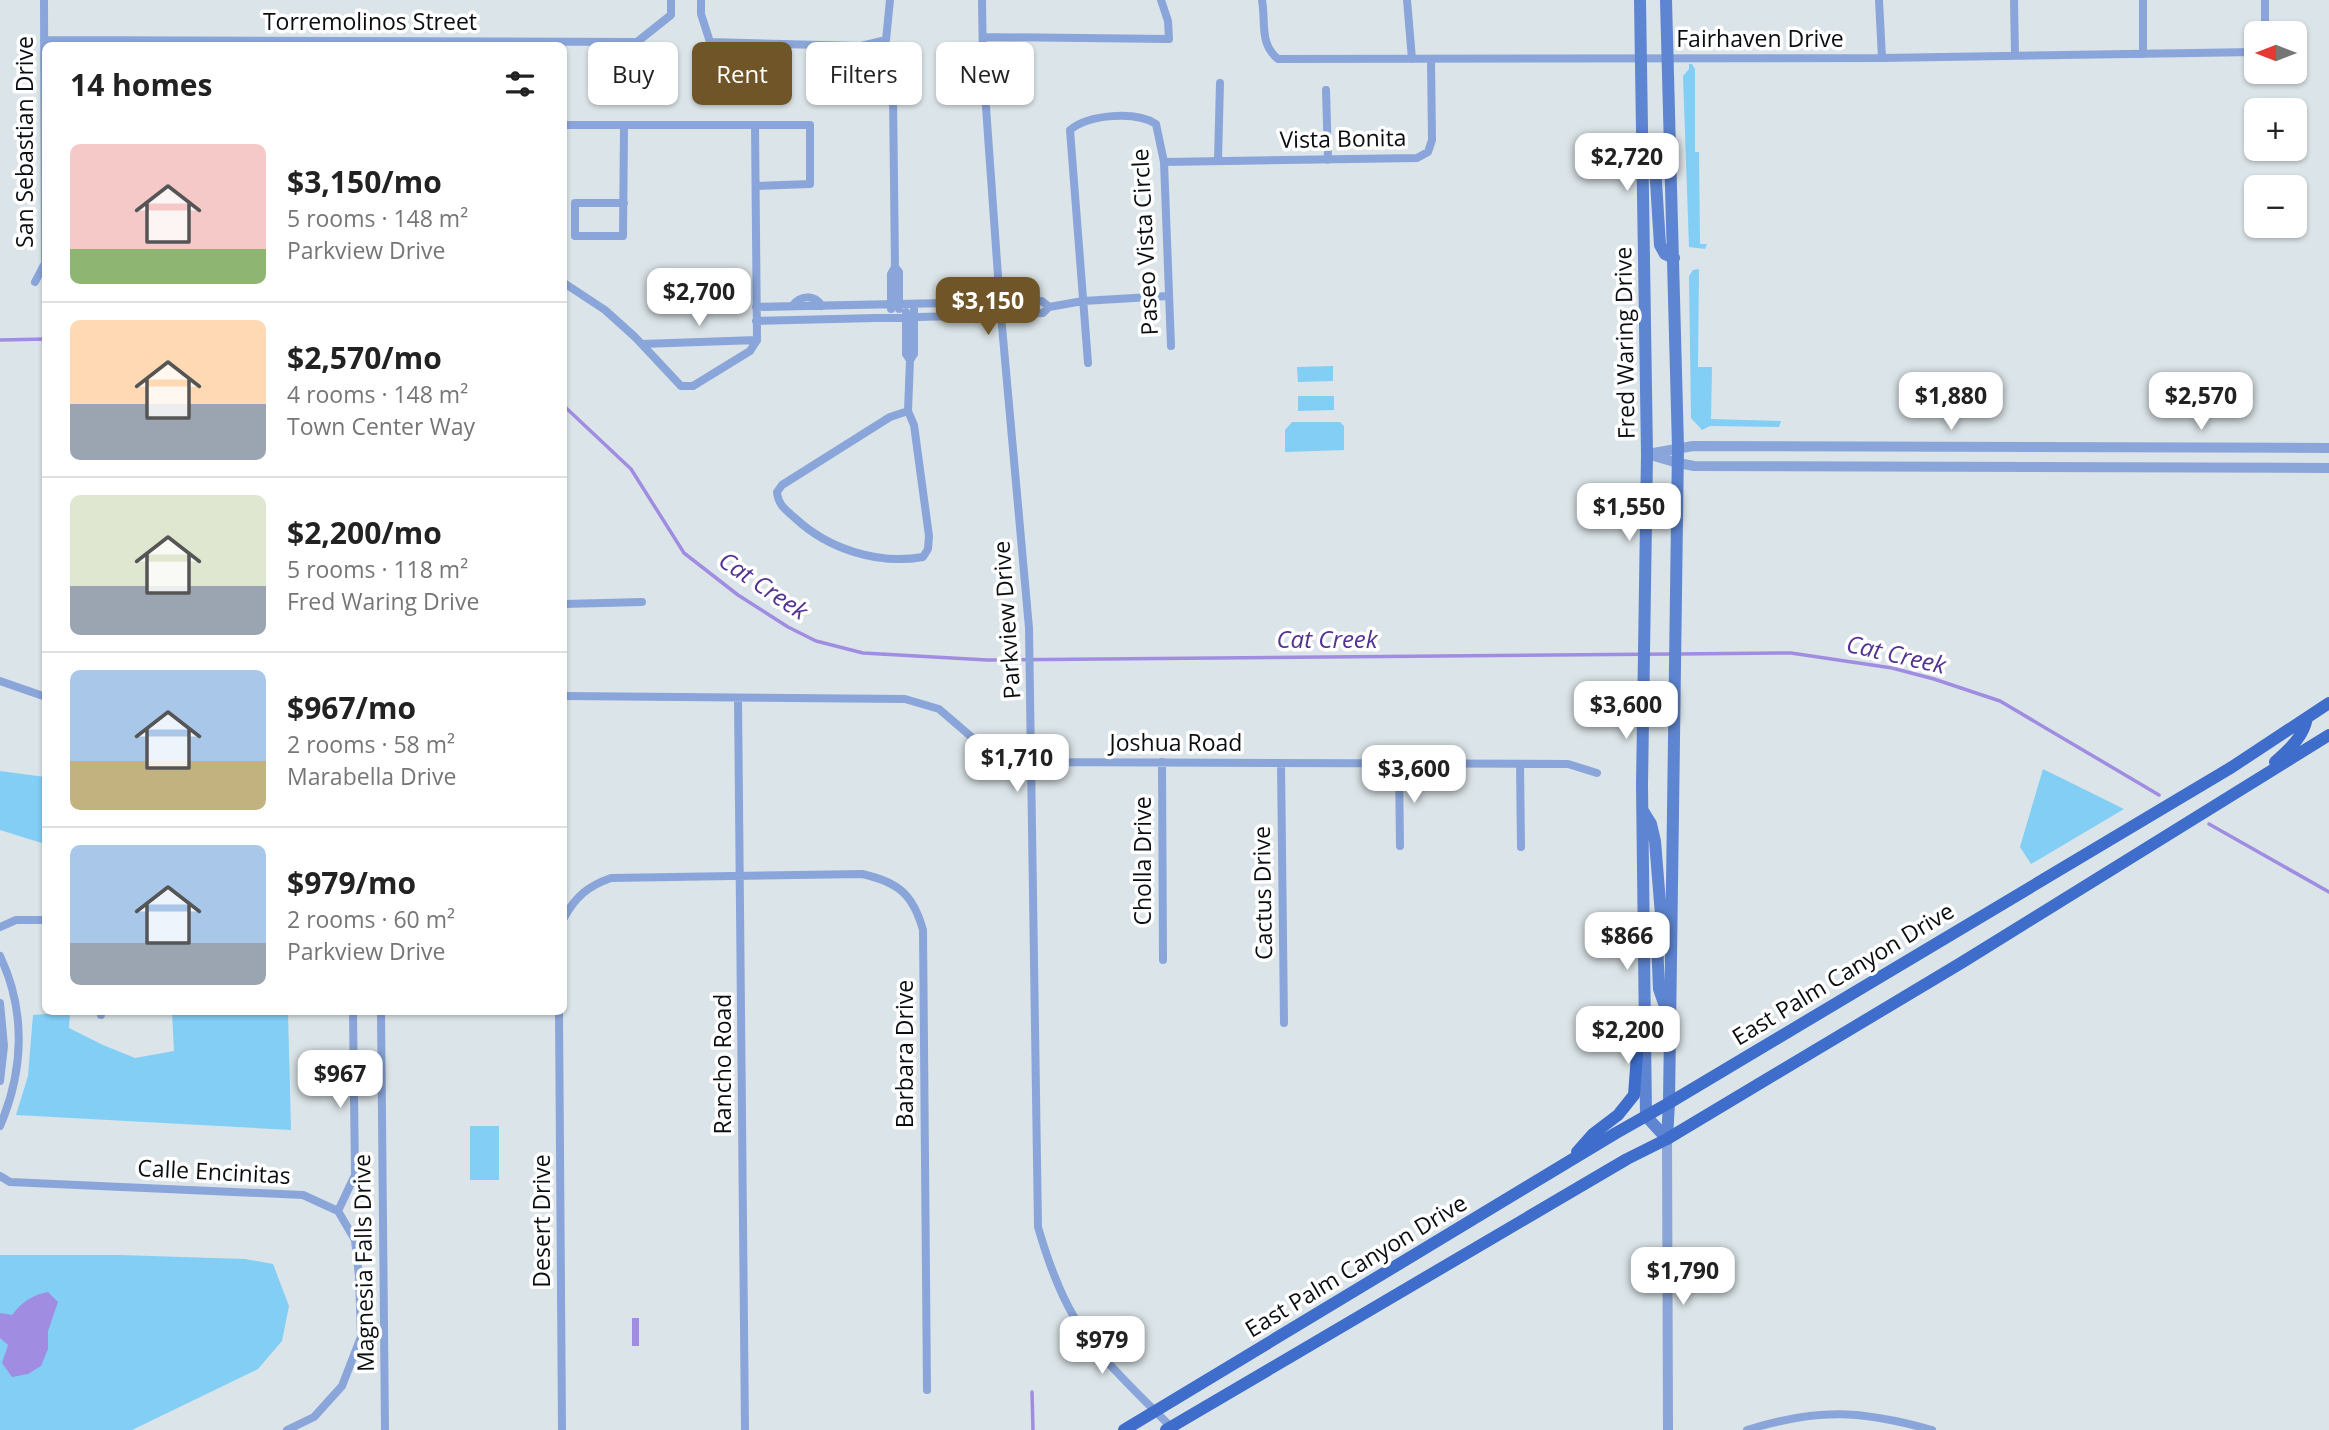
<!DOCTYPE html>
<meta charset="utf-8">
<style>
:root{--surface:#fff;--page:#f2f2f2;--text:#222;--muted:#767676;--line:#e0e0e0;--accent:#705528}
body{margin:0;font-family:"Open Sans",sans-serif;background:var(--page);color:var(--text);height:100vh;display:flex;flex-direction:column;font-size:26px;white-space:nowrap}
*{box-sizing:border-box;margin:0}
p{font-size:23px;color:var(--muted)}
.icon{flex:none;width:38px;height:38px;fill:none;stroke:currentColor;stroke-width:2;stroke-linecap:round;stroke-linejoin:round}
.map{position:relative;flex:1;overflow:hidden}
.sheet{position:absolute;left:42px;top:42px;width:525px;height:973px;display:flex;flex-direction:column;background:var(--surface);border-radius:10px;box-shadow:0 2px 5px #0004}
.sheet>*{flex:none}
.banner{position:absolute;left:588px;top:42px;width:665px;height:63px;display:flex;gap:14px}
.needle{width:46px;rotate:270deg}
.buttons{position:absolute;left:2244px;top:21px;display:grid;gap:14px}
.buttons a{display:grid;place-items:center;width:63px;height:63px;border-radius:10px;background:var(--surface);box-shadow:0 2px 5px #0004;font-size:35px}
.price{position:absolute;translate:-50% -60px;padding:0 16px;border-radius:14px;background:#fff;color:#222;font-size:23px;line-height:46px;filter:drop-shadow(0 2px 4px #0008)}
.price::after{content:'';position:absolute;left:50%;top:42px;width:21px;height:16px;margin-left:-10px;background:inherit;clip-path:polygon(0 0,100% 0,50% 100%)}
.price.current{background:var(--accent);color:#fff}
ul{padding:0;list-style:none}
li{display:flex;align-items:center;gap:21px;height:175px;padding:0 28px}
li+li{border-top:2px solid var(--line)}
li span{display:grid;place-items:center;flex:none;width:196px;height:140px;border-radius:10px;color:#555}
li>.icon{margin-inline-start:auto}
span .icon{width:84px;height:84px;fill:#fffc;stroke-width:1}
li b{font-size:30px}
h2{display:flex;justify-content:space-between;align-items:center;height:84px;padding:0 28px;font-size:30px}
.tag{padding:0 24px;border-radius:10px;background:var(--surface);box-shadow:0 2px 5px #0004;font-size:24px;line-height:63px}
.tag.current{background:var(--accent);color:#fff}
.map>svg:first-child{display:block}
</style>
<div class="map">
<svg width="2329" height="1430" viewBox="0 0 2329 1430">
<rect width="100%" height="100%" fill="#dbe4e8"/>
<!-- green -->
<path fill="#82cef5" d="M1689 64H1692L1695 69V152H1699L1700 244H1707L1705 249 1689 247 1683 76 1689 69Z
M1699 269 1698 367H1712L1711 419 1781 421 1779 427 1710 426 1702 430 1691 418 1689 276 1693 270Z
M1333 366V381L1298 382 1297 367Z
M1298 396H1334V410L1298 411Z
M1292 422H1340L1344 426V450L1285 452V430Z
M2043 769 2124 809 2031 864 2020 847Z
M0 771 45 777V844L0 830Z
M70 1012 69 1028 103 1045 135 1058 174 1051 172 1012H288L291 1130 16 1115 28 1076 33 1015Z
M470 1126H499V1180H470Z
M0 1255H119L245 1259 273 1264 289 1306 282 1341 258 1369 132 1430H0Z"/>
<!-- water -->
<path fill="#a08de1" d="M48 1292 58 1302 48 1331V1349L41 1366 28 1374 12 1377 2 1363 8 1345 0 1338V1313L12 1315C22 1302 32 1295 48 1292Z
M632 1318H639V1346H632Z"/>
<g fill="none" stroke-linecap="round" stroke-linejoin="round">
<!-- stream -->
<path stroke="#a08de1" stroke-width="3.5" d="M0 340 46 339
M564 406 631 469 684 553 738 595 788 627 816 641 863 653 987 660 1671 654
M1678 654 1791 653 1892 668 1934 679 2000 701 2159 795
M2209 824 2329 892
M1032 1392 1033 1430"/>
<!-- minor -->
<path stroke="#8aa5d9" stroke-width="8" d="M701 0V14L710 42 861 46 886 40 890 0
M982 0 983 65 1000 304 1029 628 1038 1227C1047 1258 1057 1288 1074 1317 1097 1357 1142 1397 1174 1430
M1262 0C1266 23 1259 43 1278 59L1882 58 2256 52
M1407 0 1412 59
M1879 0 1882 58
M2014 0 2015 55
M2143 0V54
M2265 0V33
M983 37 1169 39 1168 21 1161 0
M44 40 637 42 671 15V0
M1326 90 1328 160
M564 125H755L757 340 750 351 693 386H681L635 337 605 310 564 283
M755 125H810V184L756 186
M1218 160 1220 83
M1164 162 1417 158 1428 152 1432 140 1431 59
M624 203H575V236H623L624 126
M895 267 899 272V309
M35 282 45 263 44 0
M792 306C800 295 814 294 822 306
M756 307 1042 301 1049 307
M891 309V274L895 267 893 96
M906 312V354L910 360
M756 321 1001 315 1043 313 1049 307 1083 301 1168 296
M642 344 757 340
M1088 363 1070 130C1089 114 1136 111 1156 124L1164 162 1171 346
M908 411 914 425 929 536 928 549 923 557C878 565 828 549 795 518 786 510 778 505 777 492L782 485 890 417 908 411 910 360 914 354V304
M564 604 642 602
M0 681 46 697
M564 696 905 699 939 709 989 752 1005 758 1031 762 1568 764 1597 773
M738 698 745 1430
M1162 762 1163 960
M1281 763 1284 1023
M1520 764 1521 847
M1399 765 1400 846
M564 918C575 897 588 886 611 878L862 874C898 882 913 894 923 930L927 1390
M0 927 16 920H46
M0 956C26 1011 24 1070 0 1126
M0 1003 4 1046 0 1081
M101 1012V1015
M381 1012 385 1430
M559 1012 562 1430
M0 1176 10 1182 303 1195 338 1211 355 1240 359 1276 361 1337 342 1386 314 1417 287 1430
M338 1211 355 1175 353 1012
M1747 1430C1817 1408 1861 1410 1932 1430"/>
<!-- tertiary -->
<path stroke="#8aa5d9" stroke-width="10" d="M1647 454 1678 463 1694 466 2329 468
M1648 454 1693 446 2329 448
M1667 1139 1668 1430"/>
<!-- secondary -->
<path stroke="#5e85d1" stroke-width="12" d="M1640 0 1647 454 1642 786 1646 1116 1667 1139
M1666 0 1678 447 1669 1103 1667 1139
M1646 141 1655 166 1660 245 1665 254 1674 258
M1643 811 1651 824 1655 841 1661 915 1671 926
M1643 928 1651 930 1657 942 1659 989 1666 1009"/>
<!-- primary -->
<path stroke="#3e6dcb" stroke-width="12" d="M2275 762C2289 749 2303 738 2307 718
M1577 1152 1593 1134 1618 1115 1634 1095 1638 1042 1644 1016
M1124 1430 1616 1133 1669 1103 2232 767 2329 703
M1166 1430 1627 1159 1667 1139 1961 963 2329 735"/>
</g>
<g text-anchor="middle" stroke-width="7" stroke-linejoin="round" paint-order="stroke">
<!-- street labels -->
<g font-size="23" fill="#0b0e10" stroke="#fff">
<text x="370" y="30">Torremolinos Street</text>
<text x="1760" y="47">Fairhaven Drive</text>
<text transform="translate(1343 139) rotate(-1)" y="8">Vista Bonita</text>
<text transform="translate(25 142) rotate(-90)" y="8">San Sebastian Drive</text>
<text transform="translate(1145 242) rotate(-93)" y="8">Paseo Vista Circle</text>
<text transform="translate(1625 343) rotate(-91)" y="8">Fred Waring Drive</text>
<text transform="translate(1007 620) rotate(-94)" y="8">Parkview Drive</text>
<text x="1176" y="751">Joshua Road</text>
<text transform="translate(1143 861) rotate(-90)" y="8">Cholla Drive</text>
<text transform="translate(1263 893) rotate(-91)" y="8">Cactus Drive</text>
<text transform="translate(1843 974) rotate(-31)" y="8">East Palm Canyon Drive</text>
<text transform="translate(905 1054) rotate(-90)" y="8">Barbara Drive</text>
<text transform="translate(723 1064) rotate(-90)" y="8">Rancho Road</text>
<text transform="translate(214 1172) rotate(3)" y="8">Calle Encinitas</text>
<text transform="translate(542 1221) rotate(-90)" y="8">Desert Drive</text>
<text transform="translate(364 1263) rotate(-91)" y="8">Magnesia Falls Drive</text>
<text transform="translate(1356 1266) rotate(-31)" y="8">East Palm Canyon Drive</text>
</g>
<!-- water labels -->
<g font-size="24" font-style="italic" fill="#513293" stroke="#fff">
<text transform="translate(763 586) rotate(34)" y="8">Cat Creek</text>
<text x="1327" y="648">Cat Creek</text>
<text transform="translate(1896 655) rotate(13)" y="8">Cat Creek</text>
</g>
</g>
</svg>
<div class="buttons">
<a><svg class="needle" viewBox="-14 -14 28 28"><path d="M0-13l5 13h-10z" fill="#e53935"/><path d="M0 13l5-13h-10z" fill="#767676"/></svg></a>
<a>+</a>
<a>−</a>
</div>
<b class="price" style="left:1627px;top:193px">$2,720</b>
<b class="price" style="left:699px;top:328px">$2,700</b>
<b class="price current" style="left:988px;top:337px">$3,150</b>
<b class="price" style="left:1951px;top:432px">$1,880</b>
<b class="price" style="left:2201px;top:432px">$2,570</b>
<b class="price" style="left:1629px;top:543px">$1,550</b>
<b class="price" style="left:1626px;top:741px">$3,600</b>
<b class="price" style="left:1017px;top:794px">$1,710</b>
<b class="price" style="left:1414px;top:805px">$3,600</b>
<b class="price" style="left:1627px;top:972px">$866</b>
<b class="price" style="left:1628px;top:1066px">$2,200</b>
<b class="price" style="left:340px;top:1110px">$967</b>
<b class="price" style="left:1683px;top:1307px">$1,790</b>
<b class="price" style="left:1102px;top:1376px">$979</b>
<div class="banner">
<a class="tag">Buy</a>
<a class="tag current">Rent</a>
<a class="tag">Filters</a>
<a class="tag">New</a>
</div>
<section class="sheet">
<h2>14 homes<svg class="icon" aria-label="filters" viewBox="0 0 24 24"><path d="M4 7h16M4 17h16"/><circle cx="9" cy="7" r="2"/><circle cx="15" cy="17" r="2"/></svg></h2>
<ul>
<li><span style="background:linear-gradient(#f6c9c9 75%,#8fb573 0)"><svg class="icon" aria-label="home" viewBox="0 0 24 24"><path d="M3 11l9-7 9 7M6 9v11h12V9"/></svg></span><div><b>$3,150/mo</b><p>5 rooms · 148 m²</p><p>Parkview Drive</p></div></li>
<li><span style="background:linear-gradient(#ffd9b3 60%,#9aa5b1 0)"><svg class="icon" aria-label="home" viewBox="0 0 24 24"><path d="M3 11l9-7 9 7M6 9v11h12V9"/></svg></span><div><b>$2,570/mo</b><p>4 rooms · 148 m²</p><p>Town Center Way</p></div></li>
<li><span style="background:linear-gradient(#dfe7d0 65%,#9aa5b1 0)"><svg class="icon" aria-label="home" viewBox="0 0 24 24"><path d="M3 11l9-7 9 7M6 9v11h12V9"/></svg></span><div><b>$2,200/mo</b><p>5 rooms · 118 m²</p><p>Fred Waring Drive</p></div></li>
<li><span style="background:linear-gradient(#a9c7e8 65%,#c2b280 0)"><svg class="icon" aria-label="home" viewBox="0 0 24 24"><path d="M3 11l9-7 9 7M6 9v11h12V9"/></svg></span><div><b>$967/mo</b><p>2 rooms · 58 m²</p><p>Marabella Drive</p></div></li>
<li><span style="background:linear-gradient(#a9c7e8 70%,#9aa5b1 0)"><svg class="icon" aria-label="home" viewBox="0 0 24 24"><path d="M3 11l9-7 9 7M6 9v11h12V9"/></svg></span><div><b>$979/mo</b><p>2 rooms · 60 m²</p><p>Parkview Drive</p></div></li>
</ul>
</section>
</div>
